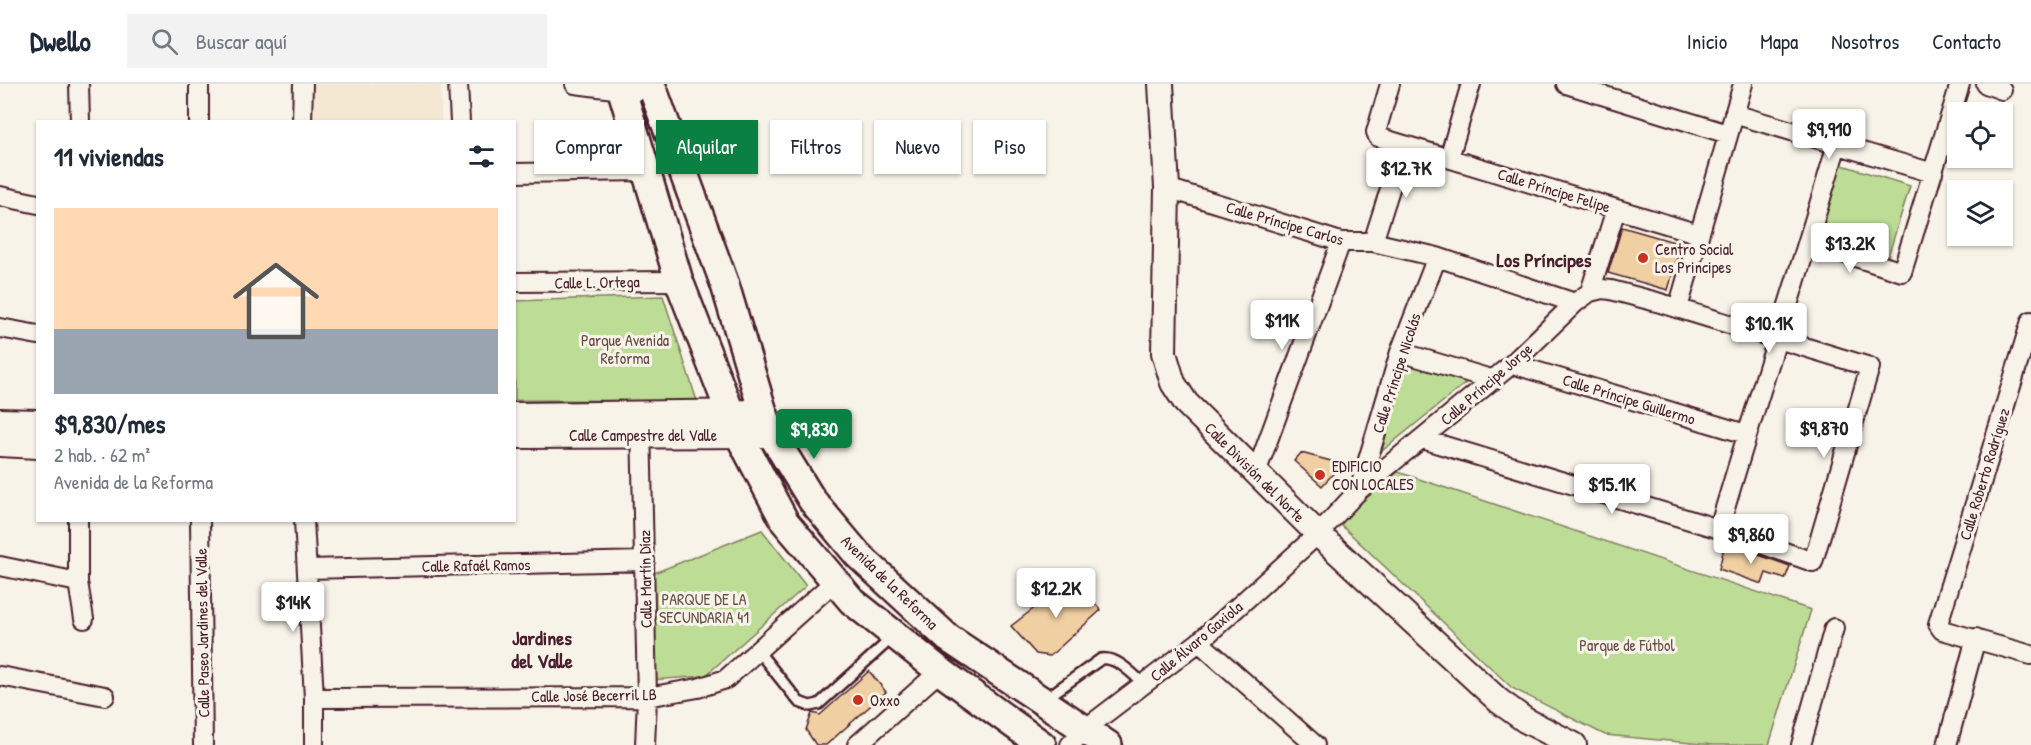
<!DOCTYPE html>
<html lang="es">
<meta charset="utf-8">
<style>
:root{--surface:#fff;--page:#f2f2f3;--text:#1f2937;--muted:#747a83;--line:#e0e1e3;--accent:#0b8043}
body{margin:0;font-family:"Patrick Hand",sans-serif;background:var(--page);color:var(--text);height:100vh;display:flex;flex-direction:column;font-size:22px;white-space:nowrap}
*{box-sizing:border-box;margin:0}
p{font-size:20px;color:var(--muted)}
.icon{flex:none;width:33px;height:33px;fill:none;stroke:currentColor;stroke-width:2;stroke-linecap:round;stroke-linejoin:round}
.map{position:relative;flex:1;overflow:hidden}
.side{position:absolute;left:36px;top:36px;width:480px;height:402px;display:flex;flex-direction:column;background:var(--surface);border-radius:0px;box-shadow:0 2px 4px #0004}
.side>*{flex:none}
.banner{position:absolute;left:534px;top:36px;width:570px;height:54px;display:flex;gap:12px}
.fabs{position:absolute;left:1947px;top:18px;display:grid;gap:12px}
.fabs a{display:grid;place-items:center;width:66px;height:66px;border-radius:0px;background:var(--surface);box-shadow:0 2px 4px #0004;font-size:30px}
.price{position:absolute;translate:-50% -51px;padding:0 14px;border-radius:6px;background:#fff;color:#222;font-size:20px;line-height:39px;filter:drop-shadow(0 2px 3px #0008)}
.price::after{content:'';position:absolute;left:50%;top:36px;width:18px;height:14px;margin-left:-9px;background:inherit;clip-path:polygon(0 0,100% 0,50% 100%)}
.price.current{background:var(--accent);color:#fff}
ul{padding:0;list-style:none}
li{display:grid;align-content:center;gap:12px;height:318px;padding:0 18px}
li span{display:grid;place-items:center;height:186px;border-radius:0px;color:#555}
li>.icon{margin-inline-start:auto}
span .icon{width:108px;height:108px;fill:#fffc;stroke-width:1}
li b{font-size:26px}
h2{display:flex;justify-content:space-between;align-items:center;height:72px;padding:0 18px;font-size:26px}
.tag{padding:0 21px;border-radius:0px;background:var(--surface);box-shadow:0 2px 4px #0004;font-size:21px;line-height:54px}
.tag.current{background:var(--accent);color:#fff}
header{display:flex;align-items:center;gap:36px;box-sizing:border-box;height:84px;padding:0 30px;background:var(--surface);border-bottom:2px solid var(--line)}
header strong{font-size:28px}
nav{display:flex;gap:33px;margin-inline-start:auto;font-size:21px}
.search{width:420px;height:54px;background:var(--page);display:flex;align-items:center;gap:15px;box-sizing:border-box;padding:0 21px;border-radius:0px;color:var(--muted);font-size:22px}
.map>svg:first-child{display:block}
</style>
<header>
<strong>Dwello</strong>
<div class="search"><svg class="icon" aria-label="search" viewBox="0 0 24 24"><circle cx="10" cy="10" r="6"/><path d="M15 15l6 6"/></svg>Buscar aquí</div>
<nav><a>Inicio</a><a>Mapa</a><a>Nosotros</a><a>Contacto</a></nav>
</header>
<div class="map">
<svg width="2031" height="661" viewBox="0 0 2031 661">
<rect width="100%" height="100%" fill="#f7f3e8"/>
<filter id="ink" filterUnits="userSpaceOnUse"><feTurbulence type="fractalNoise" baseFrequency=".0167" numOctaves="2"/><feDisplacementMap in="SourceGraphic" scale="12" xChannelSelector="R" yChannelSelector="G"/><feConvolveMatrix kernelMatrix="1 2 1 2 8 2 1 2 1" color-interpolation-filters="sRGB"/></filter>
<g filter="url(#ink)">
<!-- built -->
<path fill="#f5e8d3" d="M310 0H441V37H311Z"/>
<!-- green -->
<path fill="#bddd96" stroke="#847e60" stroke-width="1.5" d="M1836 79 1910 102 1886 179 1812 155Z
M663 212 697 317 515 316 514 217Z
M1403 277 1467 298 1382 367Z
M1398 388 1811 526 1769 661H1713L1605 651 1512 604 1338 438Z
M762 446 806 502 705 592 652 596 654 489Z"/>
<!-- building -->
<path fill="#f0cfa2" stroke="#4a1f2b" stroke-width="1.5" d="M1622 143 1681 160 1668 206 1608 189Z
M1301 369 1342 380 1322 402 1294 377Z
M1725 459 1790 482 1785 495 1766 489 1762 500 1719 485Z
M1072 495 1101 526 1050 572 1036 570 1011 542Z
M869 587 886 608 826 661H816L806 646 812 629 820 631Z"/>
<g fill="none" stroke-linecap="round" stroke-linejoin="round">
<!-- service casing -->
<g stroke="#4a1f2b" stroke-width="14">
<path id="service" d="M758 567 799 618 810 622 819 620 893 553
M1045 615 1101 575C1118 573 1132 590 1144 600"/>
</g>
<!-- minor casing -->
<g stroke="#4a1f2b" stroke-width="22">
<path id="minor" d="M79 0 80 38
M199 0V38
M458 0 460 38
M575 0 622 6H653
M1390 0 1376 48 1378 53 1699 150
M1566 0 1728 50
M1986 0 2002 6
M1734 30 1933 89
M302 38 303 0
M1449 74 1471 0
M514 89 645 87
M1167 104 1341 158H1373L1437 173 1575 219
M0 112 38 120
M1373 158 1404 61
M1809 158 1902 188 1960 0
M514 198 679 197
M1678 224 1743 0
M2031 237 1938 540 1942 546 2031 571
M0 244 38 251
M1400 268 1494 296
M1512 280 1746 350
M641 339 647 613 645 661
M1422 355 1719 445 1813 478 1870 283 1657 218 1611 206 1602 205 1590 208
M1256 389 1341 158
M1359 406 1400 268 1437 173
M78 436V498L84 535
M200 436 203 661
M304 436 314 614V661
M1719 445C1756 316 1800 189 1837 60
M0 482 78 498
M307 485 645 477
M1199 558 1315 661
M0 592 105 612
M314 614 647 613 698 604 726 595 835 497
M857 661 940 587
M1070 661 1085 645 1199 558 1318 450 1359 406 1512 280 1575 219 1590 208 1616 125
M1801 661 1834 544
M1947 661 1976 554"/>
</g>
<!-- tertiary casing -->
<g stroke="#4a1f2b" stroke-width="28">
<path id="tertiary" d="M1161 0 1167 104 1164 269 1173 299 1186 319 1318 450 1499 617 1525 636 1574 661
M514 331 763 328
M0 337 38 338
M514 352 772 351
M0 360 38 362"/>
</g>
<!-- secondary casing -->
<g stroke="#4a1f2b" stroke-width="32">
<path id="secondary" d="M620 0 679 197 739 351 785 438 852 517 940 587 1042 661
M651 0 725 201 763 328 772 351 812 416 858 471 948 554 1108 661"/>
</g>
<!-- service -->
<use href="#service" stroke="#f7f3e8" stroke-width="9"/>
<!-- minor -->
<use href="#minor" stroke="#f7f3e8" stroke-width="18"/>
<!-- tertiary -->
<use href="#tertiary" stroke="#f7f3e8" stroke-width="24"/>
<!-- secondary -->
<use href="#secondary" stroke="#f7f3e8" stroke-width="27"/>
</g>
</g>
<!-- markers -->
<g fill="#c8321e" stroke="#f7f3e8" stroke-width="2">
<circle cx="1643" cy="174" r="6"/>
<circle cx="1320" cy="391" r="6"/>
<circle cx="858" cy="616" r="6"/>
</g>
<g text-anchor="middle" stroke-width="6" stroke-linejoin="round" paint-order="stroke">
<!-- street labels -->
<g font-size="16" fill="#4a1f2b" stroke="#f7f3e8">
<text transform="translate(1554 106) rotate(17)" y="6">Calle Príncipe Felipe</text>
<text transform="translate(1285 139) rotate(16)" y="6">Calle Príncipe Carlos</text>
<text transform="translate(597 198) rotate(-1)" y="6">Calle L. Ortega</text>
<text transform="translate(1396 289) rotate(-72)" y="6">Calle Príncipe Nicolás</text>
<text transform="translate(1486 300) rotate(-41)" y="6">Calle Príncipe Jorge</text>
<text transform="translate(1629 315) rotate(17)" y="6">Calle Príncipe Guillermo</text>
<text x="643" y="357">Calle Campestre del Valle</text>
<text transform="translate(1255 388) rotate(45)" y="6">Calle División del Norte</text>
<text transform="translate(1984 390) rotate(-73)" y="6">Calle Roberto Rodríguez</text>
<text transform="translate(476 481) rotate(-1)" y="6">Calle Rafaél Ramos</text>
<text transform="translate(645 495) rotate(-91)" y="6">Calle Martín Díaz</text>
<text transform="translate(890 498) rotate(44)" y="6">Avenida de la Reforma</text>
<text transform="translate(202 549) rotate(-91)" y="6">Calle Paseo Jardines del Valle</text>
<text transform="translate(1196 557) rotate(-40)" y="6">Calle Álvaro Gaxiola</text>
<text transform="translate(594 611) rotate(-1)" y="6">Calle José Becerril LB</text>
</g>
<!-- poi labels -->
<g font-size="16" fill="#4a1f2b" stroke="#f7f3e8" text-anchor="start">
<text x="1655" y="171">Centro Social<tspan x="1655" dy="18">Los Principes</tspan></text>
<text x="1332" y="388">EDIFICIO<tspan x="1332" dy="18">CON LOCALES</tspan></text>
<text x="870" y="622">Oxxo</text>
</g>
<!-- park labels -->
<g font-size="16" fill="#674e46" stroke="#f7f3e8">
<text x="625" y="262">Parque Avenida<tspan x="625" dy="18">Reforma</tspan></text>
<text x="704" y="521">PARQUE DE LA<tspan x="704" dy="18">SECUNDARIA 41</tspan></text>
<text x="1627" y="567">Parque de Fútbol</text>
</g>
<!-- quarter labels -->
<g font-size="20" font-weight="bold" fill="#4a1f2b" stroke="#f7f3e8">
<text x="1544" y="183">Los Príncipes</text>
<text x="542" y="561">Jardines<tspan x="542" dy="23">del Valle</tspan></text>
</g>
</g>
</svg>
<div class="fabs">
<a><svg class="icon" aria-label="locate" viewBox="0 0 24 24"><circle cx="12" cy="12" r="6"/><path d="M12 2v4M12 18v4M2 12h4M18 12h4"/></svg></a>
<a><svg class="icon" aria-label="layers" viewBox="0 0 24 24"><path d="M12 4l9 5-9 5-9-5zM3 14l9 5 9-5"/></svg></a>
</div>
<b class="price" style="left:1829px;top:76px">$9,910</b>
<b class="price" style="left:1406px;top:115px">$12.7K</b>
<b class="price" style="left:1850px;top:190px">$13.2K</b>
<b class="price" style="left:1282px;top:267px">$11K</b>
<b class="price" style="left:1769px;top:270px">$10.1K</b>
<b class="price" style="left:1824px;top:375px">$9,870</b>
<b class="price current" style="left:814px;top:376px">$9,830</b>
<b class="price" style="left:1612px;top:431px">$15.1K</b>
<b class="price" style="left:1751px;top:481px">$9,860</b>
<b class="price" style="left:1056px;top:535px">$12.2K</b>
<b class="price" style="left:293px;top:549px">$14K</b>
<div class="banner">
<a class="tag">Comprar</a>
<a class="tag current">Alquilar</a>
<a class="tag">Filtros</a>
<a class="tag">Nuevo</a>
<a class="tag">Piso</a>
</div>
<section class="side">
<h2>11 viviendas<svg class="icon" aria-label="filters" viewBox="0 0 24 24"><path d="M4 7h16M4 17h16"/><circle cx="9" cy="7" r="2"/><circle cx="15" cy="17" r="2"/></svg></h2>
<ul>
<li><span style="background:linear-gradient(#ffd9b3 65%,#9aa5b1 0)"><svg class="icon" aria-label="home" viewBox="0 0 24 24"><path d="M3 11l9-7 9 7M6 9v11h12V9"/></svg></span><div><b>$9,830/mes</b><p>2 hab. · 62 m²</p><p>Avenida de la Reforma</p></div></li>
</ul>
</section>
</div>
